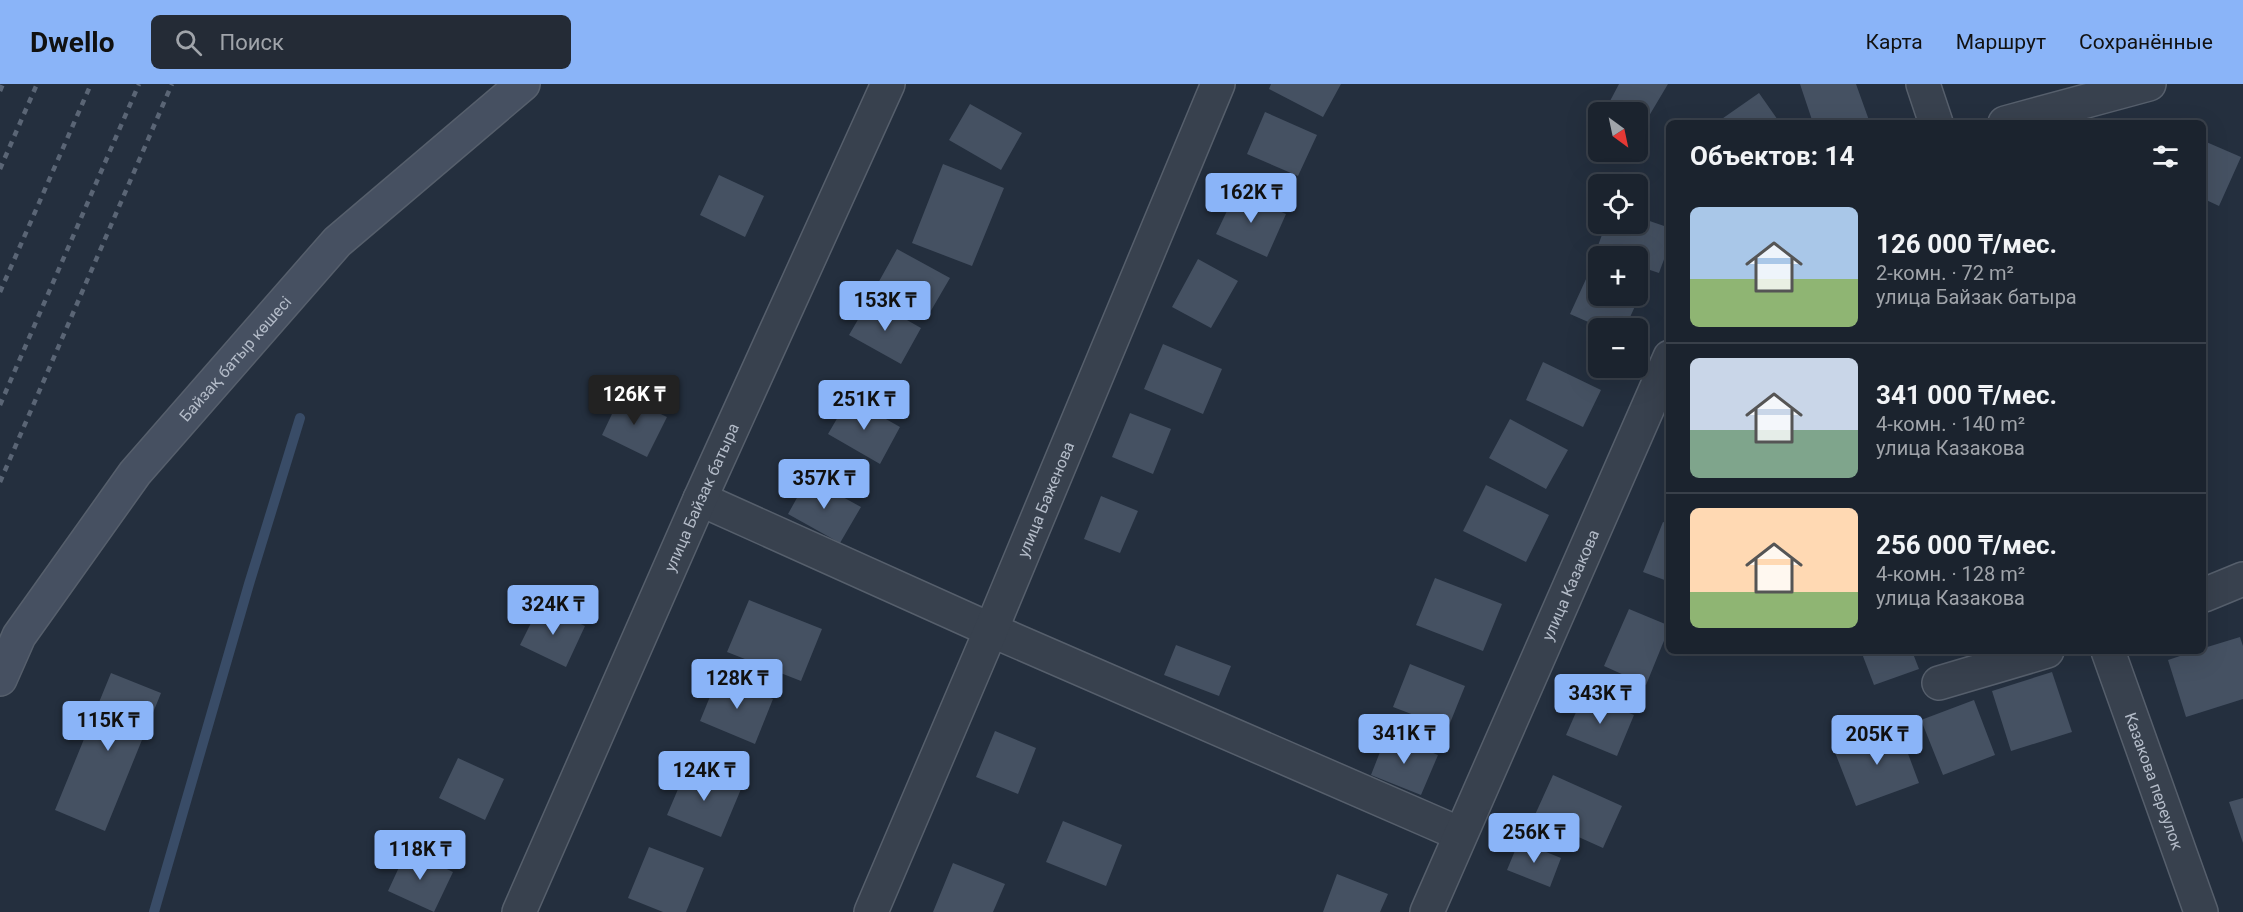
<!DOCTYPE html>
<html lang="ru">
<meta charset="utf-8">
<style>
:root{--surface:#1b232e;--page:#242b36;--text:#f1f3f6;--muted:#a0a4aa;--line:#39404a;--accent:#8ab4f8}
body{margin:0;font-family:Roboto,sans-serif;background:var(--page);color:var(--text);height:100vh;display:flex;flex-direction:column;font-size:22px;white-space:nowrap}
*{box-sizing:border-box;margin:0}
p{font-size:20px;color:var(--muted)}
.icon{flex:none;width:33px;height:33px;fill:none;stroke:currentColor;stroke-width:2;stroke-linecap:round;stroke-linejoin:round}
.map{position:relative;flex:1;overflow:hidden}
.panel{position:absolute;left:1666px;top:36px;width:540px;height:534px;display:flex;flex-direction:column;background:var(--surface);border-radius:9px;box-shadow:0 6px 24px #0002,0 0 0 2px var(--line)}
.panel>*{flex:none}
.needle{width:39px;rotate:147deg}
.tools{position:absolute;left:1588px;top:18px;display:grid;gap:12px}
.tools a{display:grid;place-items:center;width:60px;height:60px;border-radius:9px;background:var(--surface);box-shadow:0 6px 24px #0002,0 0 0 2px var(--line);font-size:30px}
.price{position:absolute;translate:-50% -51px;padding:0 14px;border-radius:6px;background:var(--accent);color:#111;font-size:20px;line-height:39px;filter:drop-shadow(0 2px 3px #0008)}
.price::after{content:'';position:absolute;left:50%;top:36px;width:18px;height:14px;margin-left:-9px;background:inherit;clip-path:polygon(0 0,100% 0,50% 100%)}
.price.active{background:#222;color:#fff}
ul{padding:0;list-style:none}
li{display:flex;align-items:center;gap:18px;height:150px;padding:0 24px}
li+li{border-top:2px solid var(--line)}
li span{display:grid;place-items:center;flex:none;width:168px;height:120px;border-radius:9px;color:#555}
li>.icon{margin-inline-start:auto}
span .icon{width:72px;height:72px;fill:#fffc;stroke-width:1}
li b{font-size:26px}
h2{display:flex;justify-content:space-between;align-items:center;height:72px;padding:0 24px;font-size:26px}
header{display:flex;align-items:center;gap:36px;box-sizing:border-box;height:84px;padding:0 30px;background:var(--accent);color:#111}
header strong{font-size:28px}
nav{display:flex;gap:33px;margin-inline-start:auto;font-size:21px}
.search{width:420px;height:54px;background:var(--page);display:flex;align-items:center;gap:15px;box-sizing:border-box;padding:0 21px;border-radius:9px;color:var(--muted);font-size:22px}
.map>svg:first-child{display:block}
</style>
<header>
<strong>Dwello</strong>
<div class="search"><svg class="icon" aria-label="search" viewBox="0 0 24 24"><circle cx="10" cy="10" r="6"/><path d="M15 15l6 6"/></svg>Поиск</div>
<nav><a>Карта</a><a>Маршрут</a><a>Сохранённые</a></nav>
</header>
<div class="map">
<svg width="2243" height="828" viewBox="0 0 2243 828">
<rect width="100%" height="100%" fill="#242f3e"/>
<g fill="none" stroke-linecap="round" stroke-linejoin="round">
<!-- stream -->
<path stroke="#394c67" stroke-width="10" d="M154 828 249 500 300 334"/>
</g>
<!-- building -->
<path fill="#455162" d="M1271 0H1341L1323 33 1269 5Z
M1619 0H1668L1646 37 1638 32V28H1631L1610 17Z
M1800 0H1856L1870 39H1813Z
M1759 9 1780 39H1716Z
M970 20 1022 49 1001 86 949 56Z
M1265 28 1317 51 1298 92 1247 70Z
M2204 57 2241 73 2219 122 2204 115Z
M943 80 1004 104 972 182 912 159Z
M719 91 764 112 745 153 700 131Z
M1236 108 1286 130 1267 173 1216 150Z
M1638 133 1670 144V159L1659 189 1638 182V172H1612L1596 167 1606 140H1638Z
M897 165 950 194 929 230 877 201Z
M1198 175 1238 197 1211 244 1172 223Z
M1592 182 1599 185V212H1638V203L1643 205 1625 244H1602L1570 230Z
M870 215 921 244 901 280 849 251Z
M1163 260 1222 285 1203 330 1144 305Z
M1543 278 1601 306 1583 343 1526 316Z
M621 311 667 333 647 373 602 351Z
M849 314 900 343 880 380 828 350Z
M1130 329 1171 345 1153 390 1112 373Z
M1510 335 1568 366 1546 405 1489 374Z
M808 394 861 423 840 459 788 430Z
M1486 401 1549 431 1526 478 1463 447Z
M1101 412 1138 427 1120 469 1084 455Z
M1663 438 1670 440V498L1643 488Z
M1435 494 1502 520 1483 567 1416 541Z
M749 516 822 545 801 597 727 568Z
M540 521 585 542 566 583 520 561Z
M1629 525 1670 542 1646 601 1604 582Z
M2240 553 2243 562V615L2186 633 2168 576 2195 567H2204V564Z
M1176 561 1231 582 1219 612 1164 591Z
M1861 567H1912L1919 585 1874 601Z
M1410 580 1465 602 1448 644 1393 623Z
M2052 588 2072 648 2011 667 1992 607Z
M111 589 161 609 105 747 55 726Z
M718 593 773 615 755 660 700 637Z
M1584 610 1634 631 1617 672 1566 651Z
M1974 616 1995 671 1943 691 1921 636Z
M1898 643 1919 699 1856 722 1834 666Z
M995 647 1036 664 1018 710 976 693Z
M1387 650 1438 671 1421 711 1371 691Z
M458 674 504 695 485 736 439 714Z
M687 684 741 705 721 753 667 731Z
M1553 691 1622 722 1603 764 1534 733Z
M2243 714V759L2229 718Z
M1063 737 1122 761 1106 802 1046 778Z
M1519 757 1561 774 1550 803 1507 786Z
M649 763 704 784 686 828H663L628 814Z
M407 766 453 788 434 828 388 807Z
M953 779 1005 800 993 828H933Z
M1337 790 1388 810 1380 828H1323Z"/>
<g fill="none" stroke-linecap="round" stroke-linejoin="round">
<!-- street casing -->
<g stroke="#565f6c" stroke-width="36">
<g id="street">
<path d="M1923 0 1936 39"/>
<path d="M2005 39 2149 0"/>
<path d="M700 415 991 546 1460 750"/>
<path d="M2204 511 2243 495"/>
<path id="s1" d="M2108 567 2201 828"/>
<path d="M1939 599 2047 567"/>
<path id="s2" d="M519 828 700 415 888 0"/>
<path id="s3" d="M871 828 991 546 1218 0"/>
<path id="s4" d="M1427 828 1670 273"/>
</g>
</g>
<!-- secondary casing -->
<g stroke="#565f6c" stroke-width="36">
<g id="secondary">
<path id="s5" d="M0 595 19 552 135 389 337 158 523 0"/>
</g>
</g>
<!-- street -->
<use href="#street" stroke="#38414e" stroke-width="33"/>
<!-- secondary -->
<use href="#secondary" stroke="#465061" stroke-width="33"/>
<!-- rail -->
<path stroke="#5a6575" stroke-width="4.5" stroke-dasharray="6 6" stroke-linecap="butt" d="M0 7 3 0
M0 85 37 0
M0 208 91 0
M0 321 139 0
M0 398 172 0"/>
</g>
<g text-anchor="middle" stroke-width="5" stroke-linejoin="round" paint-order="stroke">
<!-- street labels -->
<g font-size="16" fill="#b4bcc9" stroke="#1d2633">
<text dy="6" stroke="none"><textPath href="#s5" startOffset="399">Байзақ батыр көшесі</textPath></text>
<text dy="6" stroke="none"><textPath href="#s2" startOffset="453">улица Байзак батыра</textPath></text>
<text dy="6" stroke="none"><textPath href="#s3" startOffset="448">улица Баженова</textPath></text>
<text dy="6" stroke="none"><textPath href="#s4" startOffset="357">улица Казакова</textPath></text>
<text dy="6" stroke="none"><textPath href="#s1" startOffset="138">Казакова переулок</textPath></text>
</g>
</g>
</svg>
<div class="tools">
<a><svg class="needle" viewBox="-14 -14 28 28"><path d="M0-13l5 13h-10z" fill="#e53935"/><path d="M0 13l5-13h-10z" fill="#a0a4aa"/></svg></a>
<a><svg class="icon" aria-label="locate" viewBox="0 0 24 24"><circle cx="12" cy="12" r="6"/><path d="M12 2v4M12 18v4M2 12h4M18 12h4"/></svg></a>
<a>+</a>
<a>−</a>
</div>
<b class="price" style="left:1251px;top:140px">162K ₸</b>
<b class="price" style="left:885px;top:248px">153K ₸</b>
<b class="price active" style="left:634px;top:342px">126K ₸</b>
<b class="price" style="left:864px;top:347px">251K ₸</b>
<b class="price" style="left:824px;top:426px">357K ₸</b>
<b class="price" style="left:553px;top:552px">324K ₸</b>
<b class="price" style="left:737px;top:626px">128K ₸</b>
<b class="price" style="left:1600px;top:641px">343K ₸</b>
<b class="price" style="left:108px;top:668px">115K ₸</b>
<b class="price" style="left:1404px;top:681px">341K ₸</b>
<b class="price" style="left:1877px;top:682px">205K ₸</b>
<b class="price" style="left:704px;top:718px">124K ₸</b>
<b class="price" style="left:1534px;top:780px">256K ₸</b>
<b class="price" style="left:420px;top:797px">118K ₸</b>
<section class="panel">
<h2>Объектов: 14<svg class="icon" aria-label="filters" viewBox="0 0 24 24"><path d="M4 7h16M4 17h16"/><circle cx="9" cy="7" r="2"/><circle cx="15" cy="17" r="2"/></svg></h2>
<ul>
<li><span style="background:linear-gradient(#a9c7e8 60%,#8fb573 0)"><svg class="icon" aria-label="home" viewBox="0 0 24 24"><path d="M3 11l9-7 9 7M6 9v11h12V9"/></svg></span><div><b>126 000 ₸/мес.</b><p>2-комн. · 72 m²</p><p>улица Байзак батыра</p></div></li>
<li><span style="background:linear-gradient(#c9d6e8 60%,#7fa58c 0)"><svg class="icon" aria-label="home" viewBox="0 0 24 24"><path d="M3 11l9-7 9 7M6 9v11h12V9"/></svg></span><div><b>341 000 ₸/мес.</b><p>4-комн. · 140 m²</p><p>улица Казакова</p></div></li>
<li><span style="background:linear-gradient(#ffd9b3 70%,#8fb573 0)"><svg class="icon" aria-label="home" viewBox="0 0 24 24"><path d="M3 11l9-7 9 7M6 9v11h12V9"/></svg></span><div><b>256 000 ₸/мес.</b><p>4-комн. · 128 m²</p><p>улица Казакова</p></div></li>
</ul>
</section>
</div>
